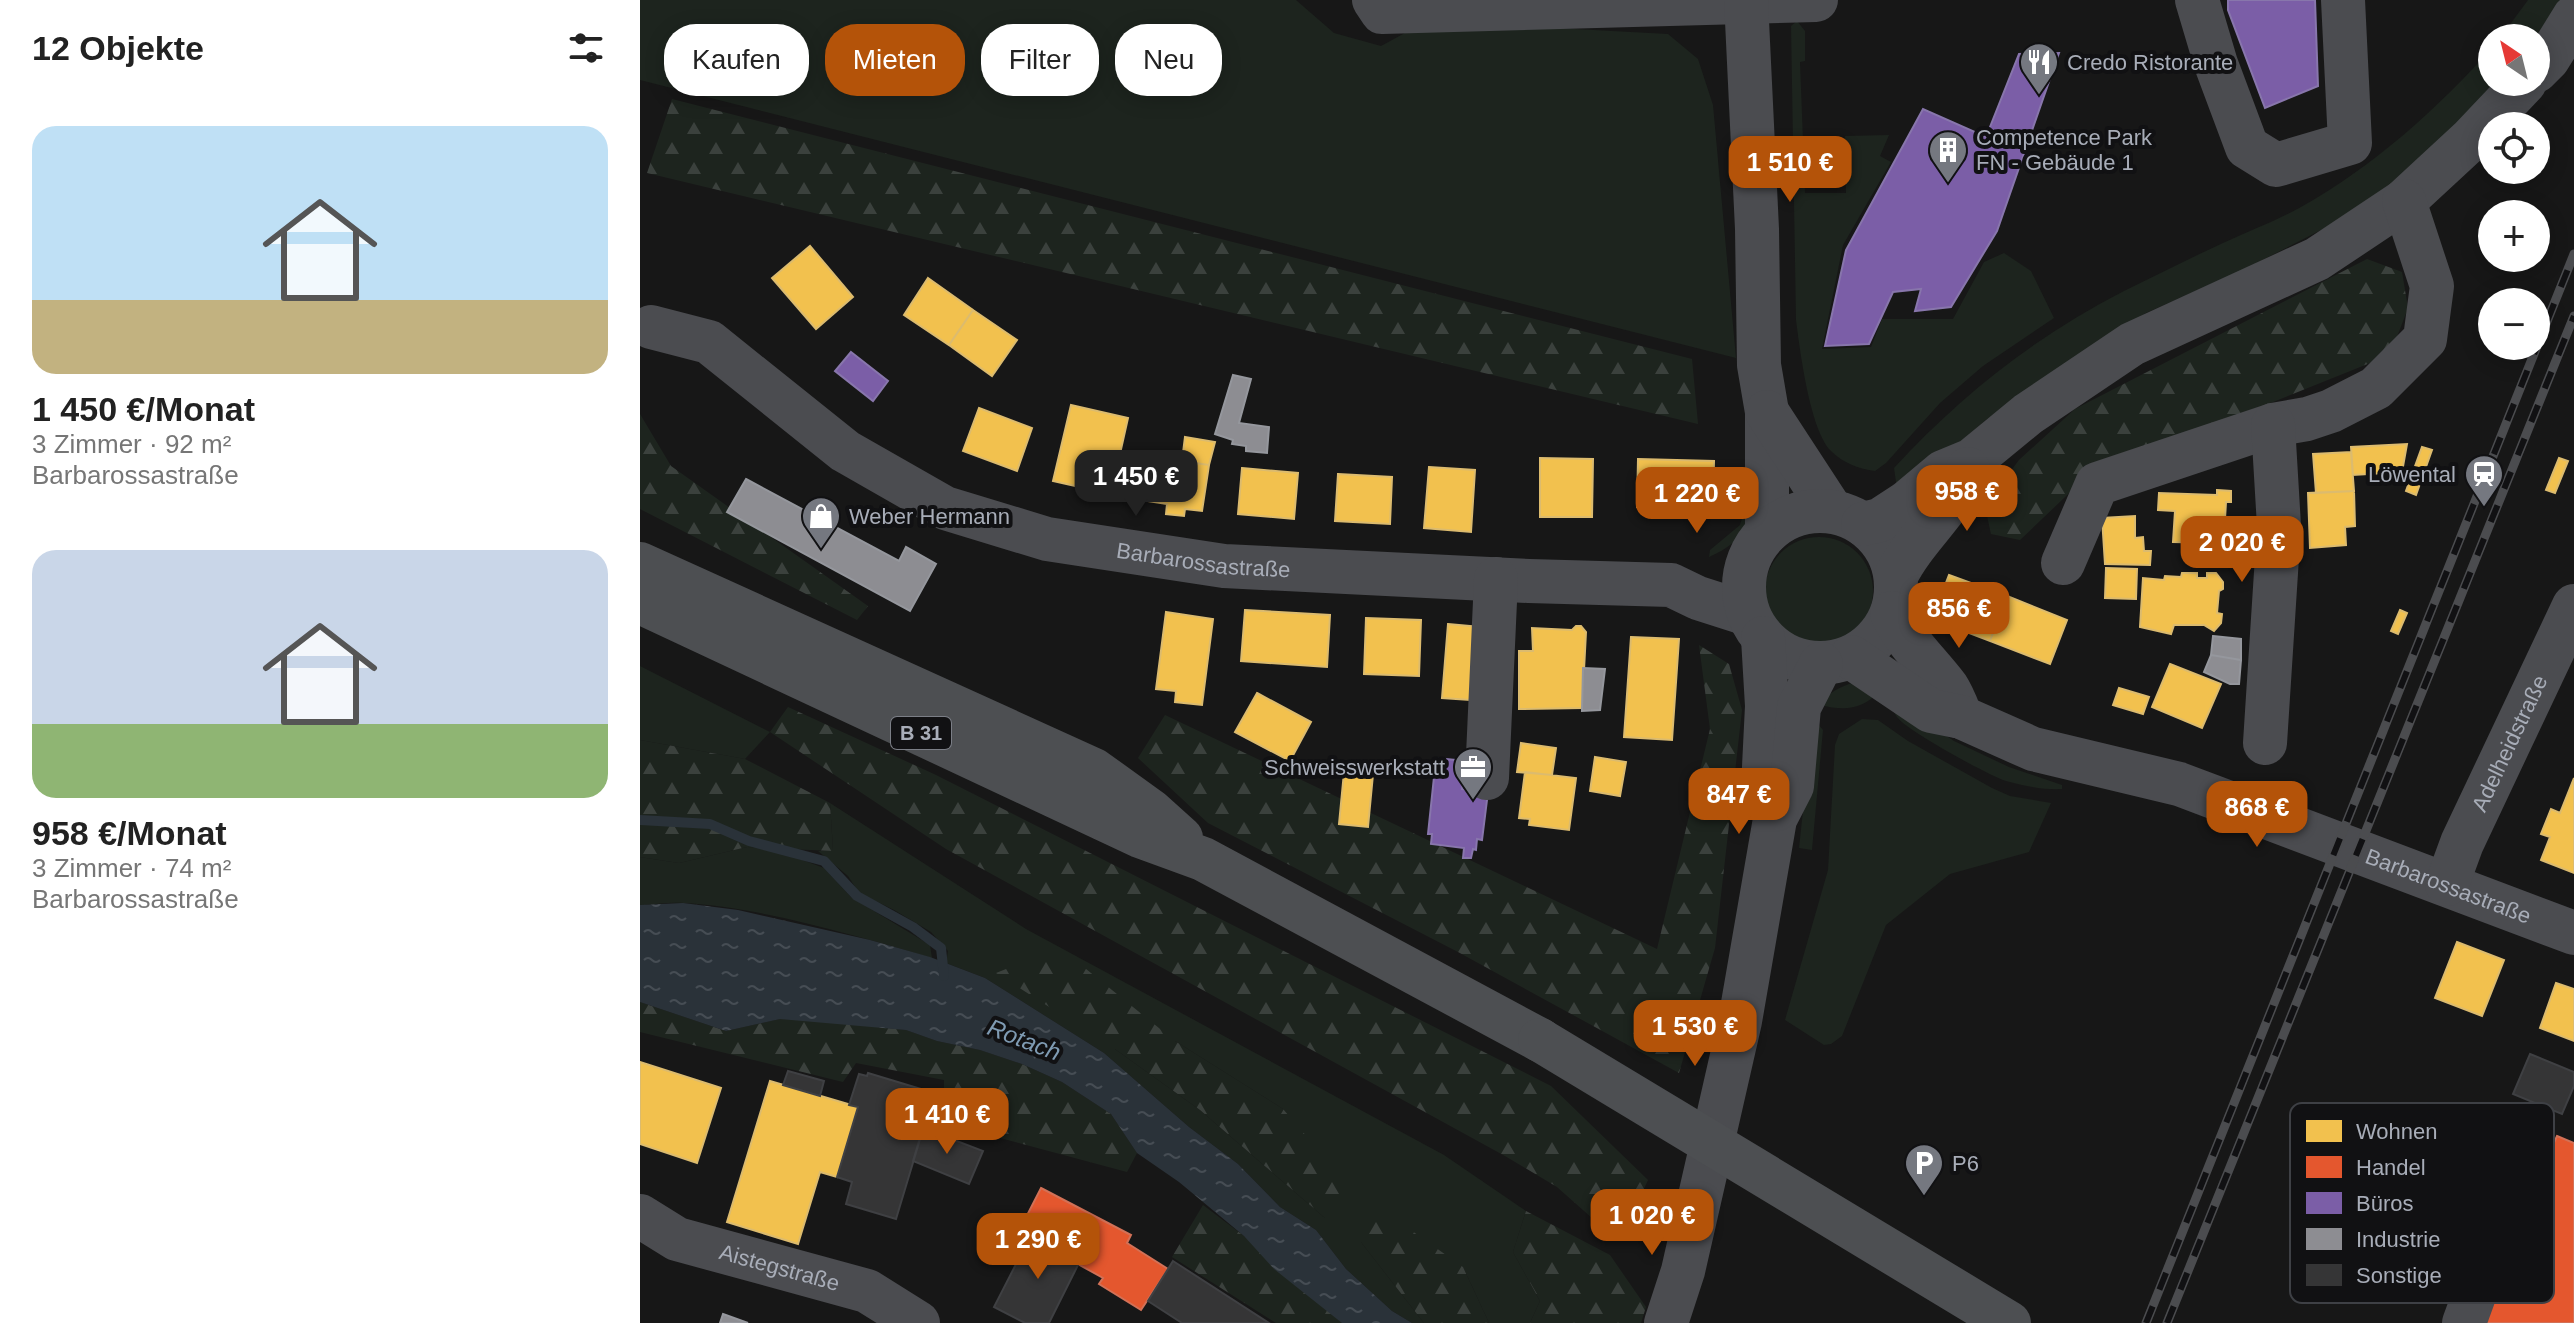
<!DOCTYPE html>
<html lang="de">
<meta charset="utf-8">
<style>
:root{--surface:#fff;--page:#f6f6f6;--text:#222;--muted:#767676;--accent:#b45309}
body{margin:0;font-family:Arial,sans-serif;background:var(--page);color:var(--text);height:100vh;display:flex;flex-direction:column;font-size:30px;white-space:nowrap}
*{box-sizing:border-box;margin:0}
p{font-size:26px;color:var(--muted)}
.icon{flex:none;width:44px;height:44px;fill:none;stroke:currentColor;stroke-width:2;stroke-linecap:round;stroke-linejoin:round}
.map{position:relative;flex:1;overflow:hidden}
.side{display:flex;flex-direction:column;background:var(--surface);width:640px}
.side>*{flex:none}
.hud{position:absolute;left:24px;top:24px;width:760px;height:72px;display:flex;gap:16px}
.needle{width:52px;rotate:325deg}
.controls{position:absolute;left:1838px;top:24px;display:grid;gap:16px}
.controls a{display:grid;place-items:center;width:72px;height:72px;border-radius:50%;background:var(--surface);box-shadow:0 4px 20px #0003;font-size:40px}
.price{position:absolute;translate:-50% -68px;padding:0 18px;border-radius:16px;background:var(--accent);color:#fff;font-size:26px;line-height:52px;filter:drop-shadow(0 2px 4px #0008)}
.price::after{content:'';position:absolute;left:50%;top:48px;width:24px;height:18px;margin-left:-12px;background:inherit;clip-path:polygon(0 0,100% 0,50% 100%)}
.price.on{background:#222;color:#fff}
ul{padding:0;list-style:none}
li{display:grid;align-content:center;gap:16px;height:424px;padding:0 32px}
li span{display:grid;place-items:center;height:248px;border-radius:24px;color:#555}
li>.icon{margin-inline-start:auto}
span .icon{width:144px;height:144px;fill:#fffc;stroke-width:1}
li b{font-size:34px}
h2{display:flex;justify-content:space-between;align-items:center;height:96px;padding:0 32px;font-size:34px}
.tag{padding:0 28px;border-radius:32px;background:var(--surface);box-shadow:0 4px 20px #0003;font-size:28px;line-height:72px}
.tag.on{background:var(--accent);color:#fff}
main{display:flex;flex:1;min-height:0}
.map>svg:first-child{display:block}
</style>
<main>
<section class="side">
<h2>12 Objekte<svg class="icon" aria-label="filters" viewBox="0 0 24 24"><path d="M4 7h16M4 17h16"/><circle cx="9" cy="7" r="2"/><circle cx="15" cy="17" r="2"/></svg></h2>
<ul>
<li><span style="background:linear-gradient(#bfe0f5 70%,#c2b280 0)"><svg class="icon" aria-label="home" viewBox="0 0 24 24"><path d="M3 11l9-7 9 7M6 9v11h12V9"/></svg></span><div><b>1 450 €/Monat</b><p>3 Zimmer · 92 m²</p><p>Barbarossastraße</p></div></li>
<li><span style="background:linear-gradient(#c9d6e8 70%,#8fb573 0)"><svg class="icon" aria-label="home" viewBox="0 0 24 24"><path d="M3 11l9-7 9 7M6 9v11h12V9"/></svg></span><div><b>958 €/Monat</b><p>3 Zimmer · 74 m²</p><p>Barbarossastraße</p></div></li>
</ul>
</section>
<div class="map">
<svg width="1934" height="1323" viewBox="0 0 1934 1323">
<defs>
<pattern id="forest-firs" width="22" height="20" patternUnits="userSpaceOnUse" patternTransform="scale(2)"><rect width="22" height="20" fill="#1d241e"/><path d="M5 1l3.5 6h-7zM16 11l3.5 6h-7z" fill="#3b413d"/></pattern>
<pattern id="water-ripples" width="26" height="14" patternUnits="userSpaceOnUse" patternTransform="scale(2)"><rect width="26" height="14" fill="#2a3239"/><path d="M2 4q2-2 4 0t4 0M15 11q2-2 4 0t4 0" fill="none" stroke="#464d54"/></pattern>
</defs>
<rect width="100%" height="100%" fill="#171717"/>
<!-- green -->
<path fill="#1d241e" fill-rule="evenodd" d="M0 0H656L694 33 741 46 787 21 1028 34 1058 59 1073 105 1096 358 0 80Z
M1888 0H1926L1896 38H1860Z
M1157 21 1165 31V61L1160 62 1165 193H1206L1205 136 1249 135 1240 156 1251 162 1203 245 1182 349 1231 347 1242 319H1313L1344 262 1364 253 1391 271 1414 318 1343 366 1300 403 1246 463 1235 471C1219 469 1203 463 1191 451 1170 430 1160 351 1156 320L1151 26Z
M1852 48V82H1865L1849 101 1718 211 1603 270 1506 313 1347 419 1264 491 1256 482 1254 468C1321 395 1396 336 1484 291 1517 275 1550 258 1583 243 1609 231 1636 221 1661 207 1734 166 1796 110 1852 48Z
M1106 505 1112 522C1100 538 1088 549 1069 557L1070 550 1100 525Z
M1125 591a54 54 0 1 1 108 0a54 54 0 1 1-108 0Z
M0 666 130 732 105 759 0 740Z
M1212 683 1239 691C1223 710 1204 711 1180 705 1189 692 1198 688 1212 683Z
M1253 699 1314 741 1369 767 1422 785V789C1404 790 1384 786 1366 781 1348 775 1267 731 1257 717 1253 712 1252 706 1253 699Z
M1173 718 1183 730 1172 850 1159 848Z
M1222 719 1238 720 1268 741 1352 788 1370 796 1411 803 1389 852 1310 874 1246 925 1202 1036 1191 1044 1184 1045 1145 1020 1188 870 1195 745 1199 734Z
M190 803 386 929 804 1155 886 1211 873 1252 900 1301 890 1323H849L823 1267 721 1242 784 1323H772L752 1311 706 1269 676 1230 640 1207 598 1164 549 1127 464 1053 345 978 306 963 308 951 291 932 254 910 219 893 208 876 178 851 193 850ZM535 1041 643 1109 685 1218 560 1110 475 1049Z
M107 847 130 848 184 868 211 897 290 945 292 958C217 936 121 907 43 903 29 902 14 905 0 905V857L39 863Z"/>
<!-- forest -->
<path fill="url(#forest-firs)" d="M32 99 1052 359 1058 424 7 173Z
M1727 259 1762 272 1768 308 1750 355 1446 477 1380 540 1351 534 1345 506 1379 460 1435 409Z
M0 414 31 466 228 606 217 620 0 509Z
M1059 645 1089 664 1102 710 1075 948 1039 1073 818 952 568 823 498 758 525 715 1017 949 1070 729Z
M148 707 296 775 911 1086 1008 1180 991 1217 952 1218 917 1187 865 1156 306 849 130 732Z
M0 740 105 759 190 803 193 851 107 847 39 863 0 857Z
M430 956 535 1041 643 1109 712 1189 685 1218 560 1110 475 1049 356 973 394 958Z
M0 1002 86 1031 140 1019 176 1020 266 1030 297 1041 340 1050 382 1064 422 1082 471 1114 497 1153 487 1172 304 1123V1080L216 1063 203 1082 0 1032Z
M734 1204 823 1267 849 1323H784L721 1242Z
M563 1205 604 1236 702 1323H636L532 1257Z
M886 1211 970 1255 1006 1307 1001 1323H890L900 1301 873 1252Z"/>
<!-- water -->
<path fill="url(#water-ripples)" d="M43 903 98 910 230 940 290 957 345 978 464 1053 549 1127 598 1164 640 1207 676 1230 706 1269 752 1311 772 1323H702L634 1269 604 1236 539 1182 497 1153 471 1114 422 1082 382 1064 340 1050 297 1041 266 1030 140 1019 86 1031 0 1002V905Z"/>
<!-- homes -->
<path fill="#f2c14e" stroke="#dcbb6e" stroke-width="2" d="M170 246 213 297 176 329 132 278Z
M288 278 333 310 309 345 264 315Z
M333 310 377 340 352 376 309 345Z
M431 405 488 418 471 494 413 481Z
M339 408 392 428 377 471 323 451Z
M545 437 575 442 569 465 542 461Z
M1767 444 1762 472 1713 475 1711 447Z
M1782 447 1792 450 1776 495 1766 491Z
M1711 452 1714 491 1676 493 1673 454Z
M514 457 569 465 562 511 545 509 544 516 526 514 527 504 507 501Z
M900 458 953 459 952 517H900Z
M1919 458 1928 461 1915 493 1906 490Z
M998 459 1074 461 1073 509 997 507Z
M789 467 835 470 831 532 784 528Z
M602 468 658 473 654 519 598 514Z
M698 474 752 477 750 524 695 521Z
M1577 490 1591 491V502H1586L1584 536H1590L1589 550H1577V543L1533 542 1535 511 1518 510 1519 493 1577 495Z
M1714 491 1715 526 1705 527 1706 545 1670 548 1668 493Z
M1495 516V538L1503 537 1504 551H1511L1510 565 1465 564 1462 518Z
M1466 568 1497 569 1496 599 1465 598Z
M1542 573H1557V578H1567V573H1576L1583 582V589L1579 591 1577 613 1582 614 1581 623 1574 631 1564 625H1534L1531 634 1500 627 1503 578 1524 580 1525 576 1541 577Z
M1309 575 1367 596 1350 641 1292 619Z
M1367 596 1427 620 1410 664 1350 641Z
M605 610 690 615 687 667 601 661Z
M1760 610 1767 613 1758 634 1751 631Z
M526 612 573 619 562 705 535 702 536 691 516 689Z
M726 618 781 620 779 676 724 674Z
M808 624 851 628 845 701 802 698Z
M936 626H941L946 632 942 708 879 709V651H893L892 628 932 630Z
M991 637 1039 639 1032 740 984 737Z
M1530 664 1581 684 1562 728 1512 707Z
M1479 688 1509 697 1503 714 1473 705Z
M617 693 671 722 650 761 595 732Z
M881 743 916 748 912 775 877 772Z
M955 757 986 762 980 796 950 791Z
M705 762 734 764 728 827 699 824Z
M885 772 936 778 929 830 889 825 890 819 879 818Z
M1934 778V873L1901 860 1910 837 1901 834 1911 809 1920 813Z
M1817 942 1864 960 1842 1016 1795 998Z
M1916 983 1934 989V1041L1900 1028Z
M0 1062 81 1088 57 1163 0 1144Z
M130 1081 218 1107 197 1177 180 1172 158 1244 87 1222Z"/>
<!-- shops -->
<path fill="#e4572e" stroke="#d27157" stroke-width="2" d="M1917 1136 1934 1143V1323H1832Z
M401 1188 491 1235 487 1243 528 1269 501 1310 459 1284 463 1278 438 1264 442 1257 381 1227Z"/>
<!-- offices -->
<path fill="#7b5ea7" stroke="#8876ac" stroke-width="2" d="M1588 0H1675L1678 86 1625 108 1588 10Z
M1419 53 1357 231 1311 307 1275 311 1281 289 1253 292 1229 344 1185 346 1206 250 1283 109 1346 137 1379 54Z
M211 352 248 381 233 401 195 371Z
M796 758 825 761 822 789 848 792 842 840 837 839 836 850 833 849 831 858H823L824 848 791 844 792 834H788Z"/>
<!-- industry -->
<path fill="#8d8d92" stroke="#95979d" stroke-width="2" d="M593 375 611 379 599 423 629 427 627 453 606 451V446L592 444 593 440 575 434Z
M106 479 259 561 266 547 296 564 270 611 87 512Z
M1573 636 1601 639V660L1571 655Z
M1571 655 1601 660 1599 684H1590L1564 672Z
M943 668 965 669 960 710 942 711Z
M83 1314 108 1323H80Z"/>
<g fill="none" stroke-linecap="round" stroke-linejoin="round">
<!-- stream -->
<path stroke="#2a3239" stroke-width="10" d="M0 820 70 824 109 841 184 861 217 896 273 927 301 948 304 976"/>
</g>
<!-- building -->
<path fill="#353536" stroke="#3f4043" stroke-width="2" d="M1890 1054 1934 1072V1086L1922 1114 1873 1094Z
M148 1071 184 1081 180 1096 143 1085Z
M228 1073 294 1093 256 1219 206 1204 212 1182 197 1177 218 1107 209 1105 219 1074 227 1076Z
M283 1128 343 1151 329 1184 273 1161Z
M392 1233 442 1257 409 1323H385L354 1307Z
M533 1261 629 1323H542L508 1301Z"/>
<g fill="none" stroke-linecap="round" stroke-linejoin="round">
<!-- minor -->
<g stroke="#4b4c50" stroke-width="44">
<path d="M734 0 742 12 1176 0"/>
<path d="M1106 0 1117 229 1119 365 1127 412V532"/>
<path d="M1557 0 1576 64 1607 147 1636 165 1710 143 1703 0"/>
<path d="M1896 71 1908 59 1934 17"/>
<path id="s1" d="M11 327 69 342 205 451 305 508 407 539 584 566 889 581 1031 585 1058 598 1108 614"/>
<path d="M1127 412 1191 510"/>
<circle cx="1180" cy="587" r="76"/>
<path d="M1223 524 1240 520 1266 503 1303 472 1332 460 1388 414 1492 344 1677 259 1764 201 1831 139 1885 82"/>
<path d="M1423 563 1457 484 1633 425 1667 419 1691 411 1736 388 1785 339 1792 286 1764 201"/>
<path d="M1256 576C1275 537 1312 510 1328 469"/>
<path d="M1252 613C1265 642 1288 662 1307 687 1313 696 1317 707 1321 717"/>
<path d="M1123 638 1127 706 1123 787 1126 794"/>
<path id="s2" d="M1211 657 1291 711 1321 717 1393 749 1539 784 1934 933"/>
<path d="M1625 743 1639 526 1633 425"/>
<path d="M847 778 856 579"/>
<path id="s3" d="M1807 884 1822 843 1934 606"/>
<path id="s4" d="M0 1216 37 1239 227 1291 278 1323"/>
<path d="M1026 1323 1043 1271 1100 1021 1135 819 1152 786 1159 707 1181 664"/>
<path d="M1824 1323 1866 1208"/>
</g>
<!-- major -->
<path stroke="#4d4f52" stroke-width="44" d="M0 564 454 770 511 811 541 838
M0 602 500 836 563 859 900 1040"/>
<!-- rail casing -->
<g stroke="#4b4c4f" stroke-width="9">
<path id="rail" d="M1506 1323 1934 254
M1527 1323 1934 316"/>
</g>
<!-- rail -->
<use href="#rail" stroke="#111113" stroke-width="6" stroke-dasharray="18" stroke-linecap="butt"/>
<!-- major-bridge -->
<path stroke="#4d4f52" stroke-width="44" d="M900 1040 1369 1323"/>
</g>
<!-- icons -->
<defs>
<g id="restaurant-pin" transform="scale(2)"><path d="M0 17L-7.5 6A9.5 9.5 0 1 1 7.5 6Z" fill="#757880" stroke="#111113"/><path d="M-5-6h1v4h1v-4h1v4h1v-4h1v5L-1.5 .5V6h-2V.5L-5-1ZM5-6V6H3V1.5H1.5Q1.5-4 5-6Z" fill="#fff"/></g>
<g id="building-pin" transform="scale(2)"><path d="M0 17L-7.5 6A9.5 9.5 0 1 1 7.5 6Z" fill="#757880" stroke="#111113"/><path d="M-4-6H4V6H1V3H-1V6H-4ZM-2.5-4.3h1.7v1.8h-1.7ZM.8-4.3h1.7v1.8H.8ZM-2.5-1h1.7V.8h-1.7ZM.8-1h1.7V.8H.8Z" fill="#fff"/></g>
<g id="station-pin" transform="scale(2)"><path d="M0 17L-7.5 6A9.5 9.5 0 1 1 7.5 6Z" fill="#757880" stroke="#111113"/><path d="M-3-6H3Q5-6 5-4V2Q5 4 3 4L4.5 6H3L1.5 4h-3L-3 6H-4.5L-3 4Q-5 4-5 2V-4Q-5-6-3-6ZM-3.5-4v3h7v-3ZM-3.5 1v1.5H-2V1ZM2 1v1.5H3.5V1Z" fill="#fff"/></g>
<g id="shop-pin" transform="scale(2)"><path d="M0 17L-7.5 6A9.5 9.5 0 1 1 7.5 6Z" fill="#757880" stroke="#111113"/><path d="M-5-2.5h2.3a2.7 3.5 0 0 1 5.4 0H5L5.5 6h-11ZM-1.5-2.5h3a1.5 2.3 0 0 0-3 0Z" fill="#fff"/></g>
<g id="office-pin" transform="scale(2)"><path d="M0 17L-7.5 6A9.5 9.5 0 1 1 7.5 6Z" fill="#757880" stroke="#111113"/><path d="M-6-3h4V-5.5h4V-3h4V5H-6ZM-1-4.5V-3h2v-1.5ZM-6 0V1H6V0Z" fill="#fff"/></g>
<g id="parking-pin" transform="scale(2)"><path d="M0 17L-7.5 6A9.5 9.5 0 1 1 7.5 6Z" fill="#757880" stroke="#111113"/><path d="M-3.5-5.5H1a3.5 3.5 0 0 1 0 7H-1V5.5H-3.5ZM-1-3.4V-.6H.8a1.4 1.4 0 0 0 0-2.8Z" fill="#fff"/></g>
</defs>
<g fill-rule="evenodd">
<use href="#restaurant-pin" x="1399" y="62"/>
<use href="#building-pin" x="1308" y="150"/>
<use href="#station-pin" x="1844" y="474"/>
<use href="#shop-pin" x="181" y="516"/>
<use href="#office-pin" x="833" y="767"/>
<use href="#parking-pin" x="1284" y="1163"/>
</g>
<g text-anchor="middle" stroke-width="8" stroke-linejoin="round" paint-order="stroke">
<!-- shield labels -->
<rect fill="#111113" stroke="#7b7e86" stroke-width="2" x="251" y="717" width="60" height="32" rx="6"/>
<g font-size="20" font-weight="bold" fill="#a8adb8">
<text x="281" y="740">B 31</text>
</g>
<!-- poi labels -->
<g font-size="22" fill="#a8adb8" stroke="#111113" text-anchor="start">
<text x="1427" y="70">Credo Ristorante</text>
<text x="1336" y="145">Competence Park<tspan x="1336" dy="25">FN - Gebäude 1</tspan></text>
<text x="1816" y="482" text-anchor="end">Löwental</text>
<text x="209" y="524">Weber Hermann</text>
<text x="805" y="775" text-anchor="end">Schweisswerkstatt</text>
<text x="1312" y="1171">P6</text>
</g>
<!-- street labels -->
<g font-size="22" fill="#a8adb8" stroke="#111113">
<text dy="8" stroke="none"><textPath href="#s1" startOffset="614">Barbarossastraße</textPath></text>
<text dy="8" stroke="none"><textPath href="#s3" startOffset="154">Adelheidstraße</textPath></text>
<text dy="8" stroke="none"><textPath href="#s2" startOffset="644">Barbarossastraße</textPath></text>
<text dy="8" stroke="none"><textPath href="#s4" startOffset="150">Aistegstraße</textPath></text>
</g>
<!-- water labels -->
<g font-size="24" font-style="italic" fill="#7f9bb3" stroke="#111113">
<text transform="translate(384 1040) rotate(21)" y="8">Rotach</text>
</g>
</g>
<!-- legend -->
<rect x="1650" y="1103" width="264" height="200" rx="12" fill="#111113" stroke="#3e4045" stroke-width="2"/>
<rect x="1666" y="1120" width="36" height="22" fill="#f2c14e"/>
<rect x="1666" y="1156" width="36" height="22" fill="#e4572e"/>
<rect x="1666" y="1192" width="36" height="22" fill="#7b5ea7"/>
<rect x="1666" y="1228" width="36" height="22" fill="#8d8d92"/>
<rect x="1666" y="1264" width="36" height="22" fill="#353536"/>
<g font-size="22" fill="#a8adb8">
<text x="1716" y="1139">Wohnen</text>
<text x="1716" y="1175">Handel</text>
<text x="1716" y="1211">Büros</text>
<text x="1716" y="1247">Industrie</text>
<text x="1716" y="1283">Sonstige</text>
</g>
</svg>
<div class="controls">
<a><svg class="needle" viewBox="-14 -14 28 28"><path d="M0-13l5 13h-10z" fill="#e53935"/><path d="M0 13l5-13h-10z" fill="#767676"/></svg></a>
<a><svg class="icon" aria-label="locate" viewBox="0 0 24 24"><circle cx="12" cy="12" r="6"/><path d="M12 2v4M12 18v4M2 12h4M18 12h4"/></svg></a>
<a>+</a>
<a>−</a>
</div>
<b class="price" style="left:1150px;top:204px">1 510 €</b>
<b class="price on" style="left:496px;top:518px">1 450 €</b>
<b class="price" style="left:1327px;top:533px">958 €</b>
<b class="price" style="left:1057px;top:535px">1 220 €</b>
<b class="price" style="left:1602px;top:584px">2 020 €</b>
<b class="price" style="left:1319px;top:650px">856 €</b>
<b class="price" style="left:1099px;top:836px">847 €</b>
<b class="price" style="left:1617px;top:849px">868 €</b>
<b class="price" style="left:1055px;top:1068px">1 530 €</b>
<b class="price" style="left:307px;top:1156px">1 410 €</b>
<b class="price" style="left:1012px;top:1257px">1 020 €</b>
<b class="price" style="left:398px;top:1281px">1 290 €</b>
<div class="hud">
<a class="tag">Kaufen</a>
<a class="tag on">Mieten</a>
<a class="tag">Filter</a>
<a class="tag">Neu</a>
</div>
</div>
</main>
